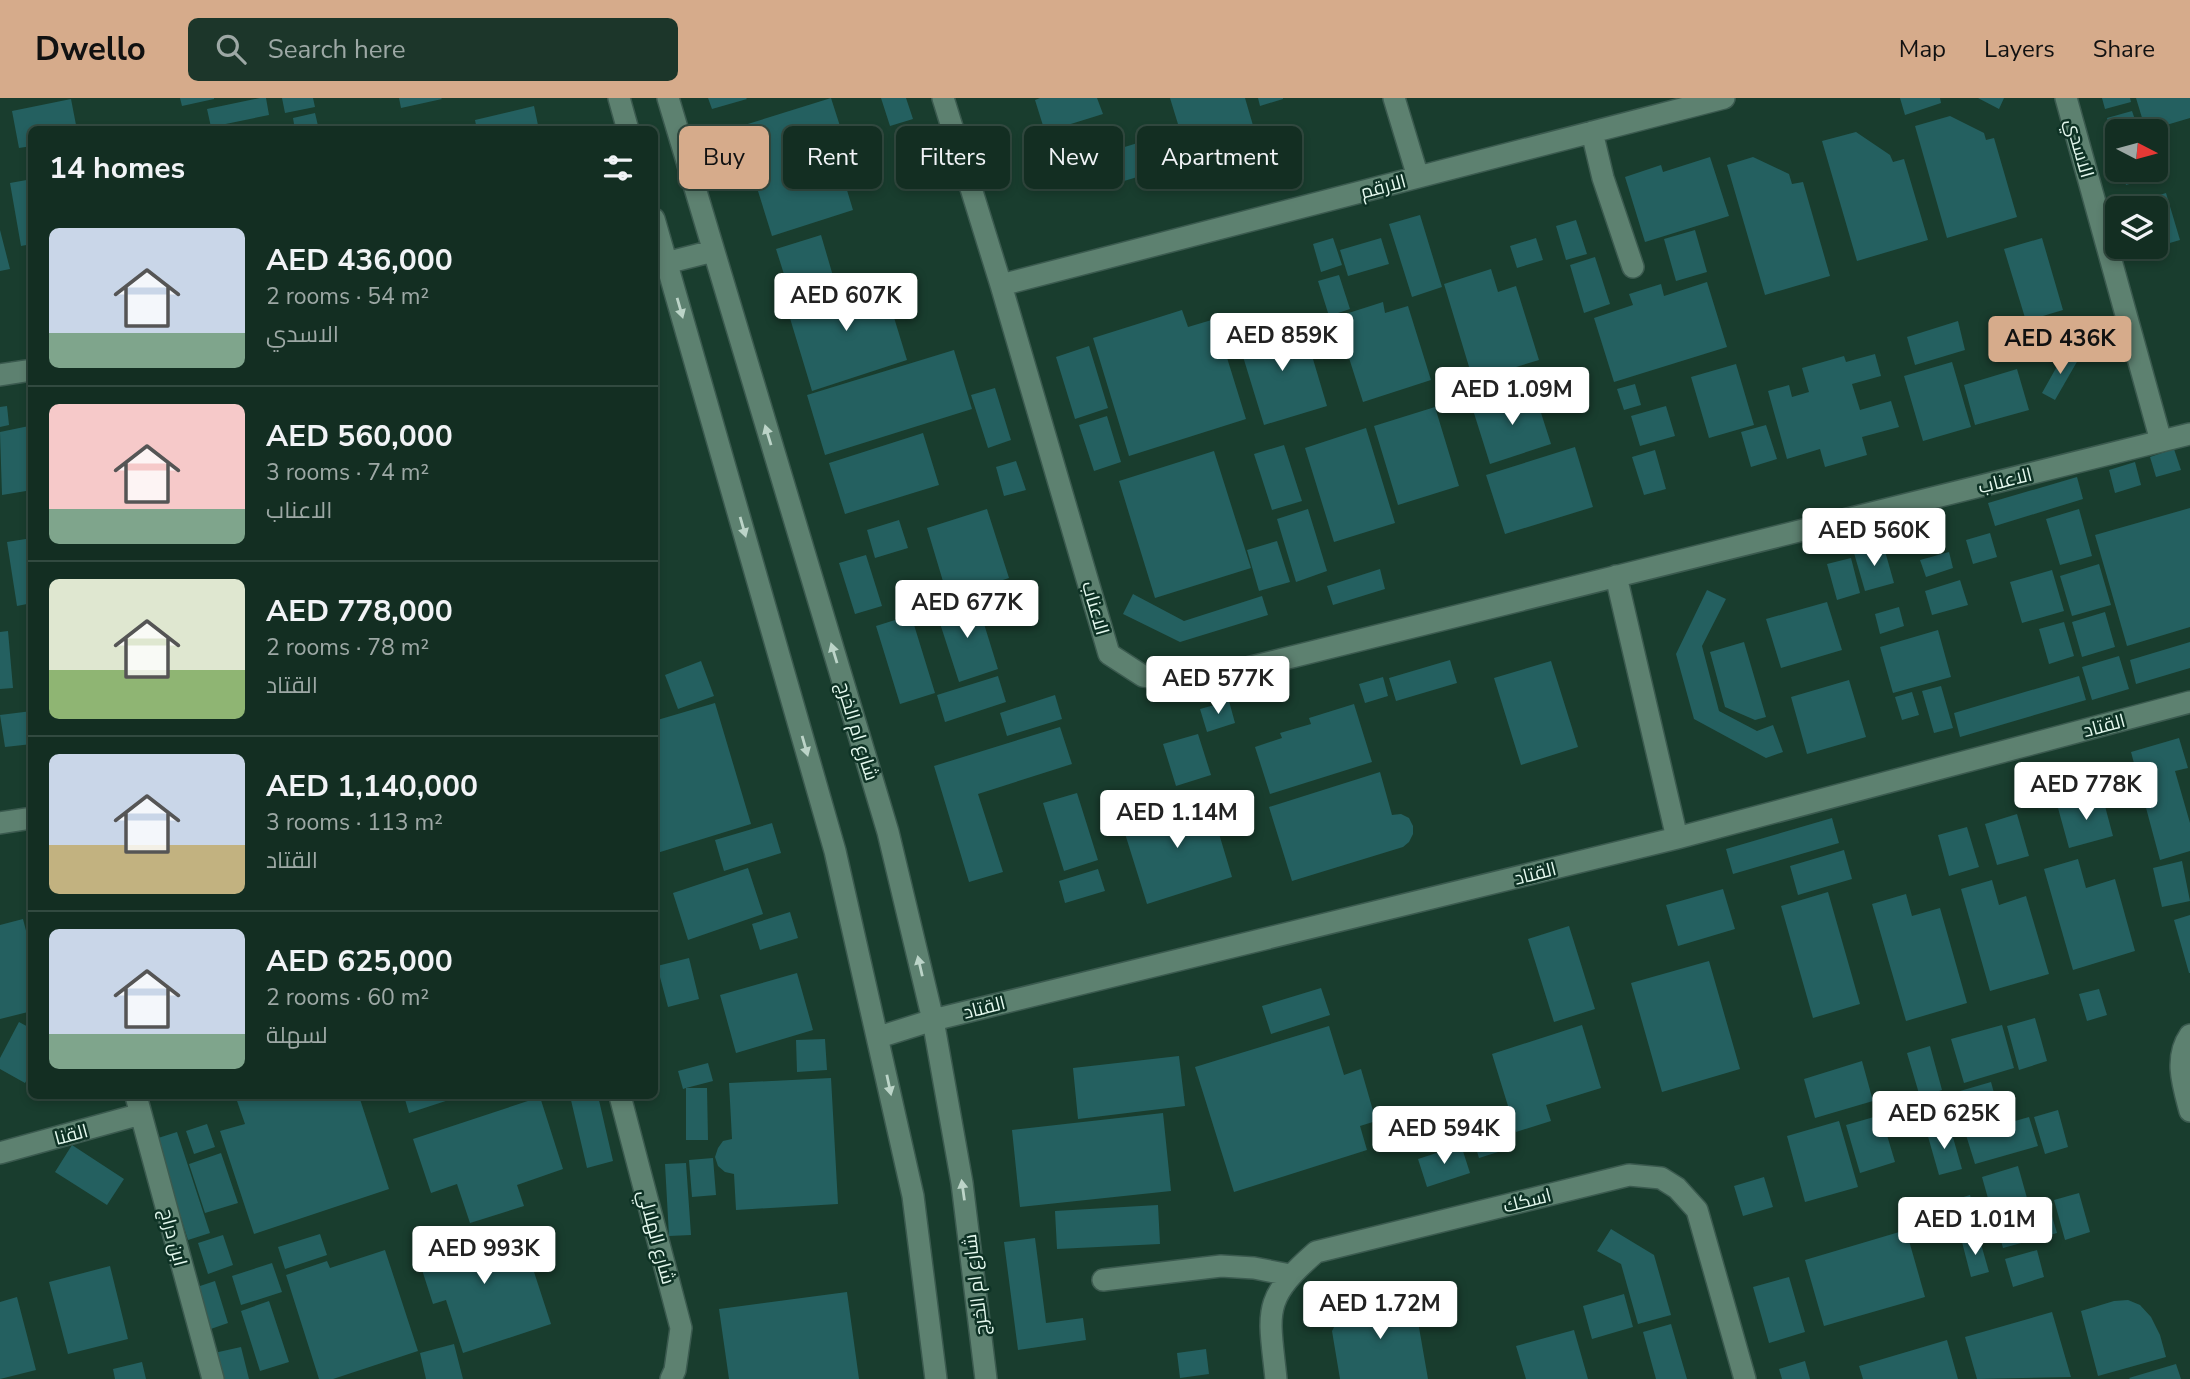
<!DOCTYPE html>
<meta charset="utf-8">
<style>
:root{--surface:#132e22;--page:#1c362a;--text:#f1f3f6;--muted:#9da8a5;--line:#324a40;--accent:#d6ab8b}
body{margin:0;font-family:"Nunito Sans",Cairo,sans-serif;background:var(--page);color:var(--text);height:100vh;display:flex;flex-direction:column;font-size:26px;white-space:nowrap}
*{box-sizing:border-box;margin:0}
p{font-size:23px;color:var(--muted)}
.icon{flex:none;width:38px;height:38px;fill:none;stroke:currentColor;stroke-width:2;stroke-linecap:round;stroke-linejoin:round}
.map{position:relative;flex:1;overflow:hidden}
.sheet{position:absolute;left:28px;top:28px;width:630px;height:973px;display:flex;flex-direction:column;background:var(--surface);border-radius:10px;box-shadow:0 4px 10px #0003,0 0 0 2px var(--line)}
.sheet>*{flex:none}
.hud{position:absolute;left:679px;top:28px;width:665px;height:63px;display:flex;gap:14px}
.needle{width:46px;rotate:96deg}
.buttons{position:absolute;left:2105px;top:21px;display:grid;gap:14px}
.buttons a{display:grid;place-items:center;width:63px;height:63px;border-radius:10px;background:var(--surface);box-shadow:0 4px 10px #0003,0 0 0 2px var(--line);font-size:35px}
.price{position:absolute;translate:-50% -60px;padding:0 16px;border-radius:7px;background:#fff;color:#222;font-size:23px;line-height:46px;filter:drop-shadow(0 2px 4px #0008)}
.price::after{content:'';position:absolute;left:50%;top:42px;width:21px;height:16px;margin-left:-10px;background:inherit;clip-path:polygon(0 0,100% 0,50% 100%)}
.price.current{background:var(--accent);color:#111}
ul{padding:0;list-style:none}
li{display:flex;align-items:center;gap:21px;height:175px;padding:0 21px}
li+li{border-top:2px solid var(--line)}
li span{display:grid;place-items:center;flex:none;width:196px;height:140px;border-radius:10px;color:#555}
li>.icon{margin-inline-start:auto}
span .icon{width:84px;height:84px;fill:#fffc;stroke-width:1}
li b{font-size:30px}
h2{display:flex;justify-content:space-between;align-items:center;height:84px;padding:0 21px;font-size:30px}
.pill{padding:0 24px;border-radius:10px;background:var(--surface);box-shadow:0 4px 10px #0003,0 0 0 2px var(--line);font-size:24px;line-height:63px}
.pill.current{background:var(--accent);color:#111}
header{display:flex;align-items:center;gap:42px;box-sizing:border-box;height:98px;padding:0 35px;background:var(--accent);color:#111}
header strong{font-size:33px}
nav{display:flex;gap:38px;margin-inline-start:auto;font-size:24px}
.search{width:490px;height:63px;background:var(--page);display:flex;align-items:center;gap:18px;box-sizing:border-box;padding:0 24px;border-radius:10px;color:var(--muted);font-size:26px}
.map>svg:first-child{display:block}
</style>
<header>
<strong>Dwello</strong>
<div class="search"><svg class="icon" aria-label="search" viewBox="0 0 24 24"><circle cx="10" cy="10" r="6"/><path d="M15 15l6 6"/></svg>Search here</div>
<nav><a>Map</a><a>Layers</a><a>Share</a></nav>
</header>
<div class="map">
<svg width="2190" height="1281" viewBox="0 0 2190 1281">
<rect width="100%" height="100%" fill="#193d2e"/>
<!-- building -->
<path fill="#246060" d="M180 0H214V1L182 8Z
M260 0H266L269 17 211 29 207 11Z
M282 0H313L315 9 285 15Z
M399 0H441L442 1 401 10Z
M708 0H746L747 1 712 11Z
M831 0 855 75 843 79 853 112 772 138 738 29Z
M881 0H906L913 21 890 28Z
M1040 0H1097L1103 16 1045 34 1035 2Z
M1170 0H1245L1257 41 1189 62Z
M1258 0H1283V1L1260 8Z
M1900 0H1940L1941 5 1905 17Z
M1978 0H2004L1999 11Z
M2102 0H2130L2131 4 2105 11Z
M2136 0H2190V20L2146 33Z
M71 1 77 32H32V48L19 50 12 13Z
M534 8 539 32H477L475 22Z
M2132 13 2139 33H2118L2117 55 2107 20Z
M315 15 319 32H295L293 20Z
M1950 18 1984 35 1986 42 1994 40 2017 119 1947 140 1915 28Z
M1856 34 1890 57 1893 64 1904 61 1928 142 1857 163 1822 43Z
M1154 40 1164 71 1104 89 1095 58Z
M1710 59 1729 118 1645 144 1625 79 1661 67 1663 74Z
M1753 59 1789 76 1792 86 1803 84 1830 178 1765 197 1727 67Z
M2122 72H2150L2152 79 2126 87Z
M32 81V146L21 148 10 85Z
M2166 95 2180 142 2156 149V110H2135L2134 105Z
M1420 117 1442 189 1412 199 1389 126Z
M1576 122 1587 156 1566 162 1556 128Z
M0 132 10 171 0 173Z
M1695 132 1707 174 1676 183 1664 141Z
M821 137 833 178 789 192 776 151Z
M1333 140 1342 167 1321 174 1313 146Z
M1381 140 1389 166 1348 178 1340 152Z
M1536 140 1543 162 1517 170 1510 148Z
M2042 140 2063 212 2026 223 2004 151Z
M1595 159 1610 206 1584 215 1570 167Z
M1491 171 1498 194 1516 188 1539 262 1473 282 1444 186Z
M881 177 907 262 812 293 786 207Z
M1339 177 1350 211 1329 218 1318 183Z
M1707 184 1727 249 1614 284 1594 220 1633 207 1629 196 1661 186 1664 198Z
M1383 204 1385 215 1408 208 1431 282 1363 304 1336 219Z
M1182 212 1188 229 1215 221 1246 321 1129 358 1093 240Z
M2067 220 2074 248 2055 253 2048 225Z
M1958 223 1965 252 1915 267 1907 239Z
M1282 225 1286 237 1304 231 1327 308 1264 327 1237 239Z
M1089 248 1108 310 1075 321 1056 259Z
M954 252 972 311 825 357 807 297Z
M2065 254 2078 262 2055 302 2042 295Z
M1875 256 1881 278 1852 286 1860 312 1891 303 1899 329 1862 339 1867 357 1825 369 1820 351 1787 361 1768 293 1789 287 1792 299 1809 294 1802 270 1844 258 1846 264Z
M1952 264 1971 329 1923 343 1904 278Z
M1736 266 1754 327 1709 340 1691 279Z
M2017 271 2029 312 1975 327 1964 287Z
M1635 286 1641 307 1624 312 1617 291Z
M995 290 1011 342 988 350 971 297Z
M1534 293 1551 346 1490 366 1473 312Z
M7 308 9 327 0 329V309Z
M1666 308 1675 338 1640 348 1631 318Z
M1435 309 1459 388 1398 407 1374 328Z
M1107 318 1121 364 1094 373 1079 327Z
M1766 327 1777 361 1751 369 1741 334Z
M29 328 32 340V392L2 397 0 334Z
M1366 330 1395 425 1334 444 1305 350Z
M923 335 939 387 845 416 829 365Z
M1284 347 1302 403 1272 412 1254 356Z
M1575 349 1593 409 1505 436 1486 377Z
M2174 351 2181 372 2156 379 2150 359Z
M1655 352 1666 391 1644 397 1632 359Z
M1214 353 1251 470 1155 500 1119 383Z
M1016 363 1026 392 1004 398 996 369Z
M2135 364 2141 387 2115 395 2109 372Z
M2077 379 2083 401 1995 428 1988 405Z
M2190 410V529L2127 548 2095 437Z
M987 411 1009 480 948 500 927 430Z
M1308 411 1327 473 1296 484 1277 421Z
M2079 411 2092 458 2060 467 2046 421Z
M899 422 908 450 875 460 867 432Z
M1990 435 1997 459 1973 466 1966 442Z
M32 440V505L17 508 7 444Z
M1277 443 1290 484 1259 493 1247 452Z
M1883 446 1894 485 1865 493 1854 455Z
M1949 454 1953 470 1926 479 1920 462Z
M866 457 882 508 855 516 839 465Z
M1851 460 1860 495 1837 502 1827 466Z
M2099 466 2111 507 2072 518 2060 478Z
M1380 471 1385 491 1333 507 1327 488Z
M2052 472 2064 513 2022 525 2010 484Z
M1960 482 1968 507 1932 517 1925 493Z
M1707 492 1726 501 1702 548 1719 613 1757 633 1773 627 1783 654 1766 660 1694 621 1676 556Z
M1133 496 1184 523 1262 498 1268 517 1180 544 1123 516Z
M976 500 998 571 959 584 936 513Z
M1827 504 1842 552 1781 570 1766 521Z
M1899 509 1904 528 1880 536 1875 516Z
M2105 514 2115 549 2082 559 2072 524Z
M911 517 935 595 900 606 876 528Z
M2064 524 2074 558 2049 566 2039 531Z
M1938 532 1951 579 1893 595 1880 549Z
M8 533 13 590 0 591V534Z
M1744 544 1766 619 1755 622 1725 609 1710 554Z
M2190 544V570L2136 586 2130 562Z
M2119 558 2129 591 2092 602 2082 569Z
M1450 562 1457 585 1396 603 1389 580Z
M701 563 714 598 678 611 665 577Z
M1551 563 1578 649 1521 667 1494 580Z
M998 578 1006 604 945 624 937 597Z
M2079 578 2086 602 1960 639 1954 615Z
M1383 579 1388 598 1365 605 1359 586Z
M1849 582 1866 639 1807 656 1791 599Z
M1941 588 1953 630 1934 635 1922 593Z
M1912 594 1919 617 1902 622 1895 599Z
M1055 597 1062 621 1007 638 1000 615Z
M1229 603 1235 625 1207 634 1200 611Z
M715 605 751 726 657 755 654 747V623Z
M1354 606 1372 664 1270 696 1255 649 1282 640 1280 635 1311 626 1309 620Z
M32 613V646L5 649 0 617Z
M1060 629 1072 666 978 696 1003 774 969 784 934 668Z
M1198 636 1211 677 1176 688 1163 646Z
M2179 640 2188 670 2175 673 2190 725V753L2160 762 2131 654Z
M1380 674 1392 717 1401 716 1409 720 1413 728V736L1409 744 1403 749 1292 783 1269 709Z
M1077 695 1098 762 1064 773 1043 705Z
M2102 697 2113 738 2069 750 2058 710Z
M1208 699 1232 779 1147 806 1122 726Z
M2017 716 2029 758 1997 767 1985 726Z
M1832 720 1839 745 1733 776 1726 751Z
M772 725 781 755 724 773 715 742Z
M1967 729 1979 769 1949 778 1938 737Z
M1844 752 1852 781 1798 797 1790 768Z
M2078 761 2086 790 2115 781 2135 853 2073 872 2044 771Z
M2182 763 2190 803 2162 809 2153 770Z
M748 770 763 816 688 842 673 795Z
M1098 771 1105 793 1065 805 1059 783Z
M1992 782 1999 807 2026 798 2049 876 1990 893 1961 791Z
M1723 791 1735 831 1678 848 1666 807Z
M1828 794 1860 906 1813 920 1781 808Z
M1906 796 1912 818 1940 810 1967 905 1906 923 1872 806Z
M790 814 798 840 760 852 752 826Z
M2190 817V875H2189L2174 822Z
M23 821 32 856V913L0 921V827Z
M1569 828 1595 911 1554 924 1528 841Z
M689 860 699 901 668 909 657 868Z
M1709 863 1740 971 1662 994 1631 885Z
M797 875 813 932 736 955 720 897Z
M1321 890 1330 917 1271 936 1262 908Z
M2099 891 2107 917 2087 923 2079 896Z
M2035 920 2047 963 2019 972 2007 928Z
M19 924 32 931V973L25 985 0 971V960Z
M1582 927 1601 990 1546 1007 1551 1023 1516 1034 1492 956Z
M2002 927 2014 970 1964 985 1951 941Z
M1329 928 1344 977 1361 971 1376 1023 1360 1028 1367 1052 1234 1094 1195 969Z
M825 941 827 972 797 974 796 942Z
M1930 948 1942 992 1920 999 1907 955Z
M1179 958 1185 1008 1078 1021 1073 970Z
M1862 963 1873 1003 1815 1020 1804 981Z
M708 965 713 983 686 990H707L708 1042H686V990L683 991 678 973Z
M831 980 838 1106 736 1112 734 1076 725 1074 718 1068 715 1059 718 1050 723 1043 732 1041 729 985Z
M1991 984 2001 1020 1970 1030 1960 993Z
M245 998H359L389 1091 254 1136 220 1033 245 1026 236 1000Z
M404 998H461L409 1015Z
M570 998H598L613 1063 587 1070Z
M540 999 563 1071 517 1087 524 1108 470 1125 457 1086 431 1095 413 1041Z
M2058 1012 2068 1049 2045 1056 2034 1019Z
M1163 1015 1171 1093 1020 1109 1012 1032Z
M1881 1017 1895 1064 1860 1075 1846 1027Z
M2029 1019 2038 1048 1975 1066 1966 1037Z
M1839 1023 1858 1089 1805 1104 1787 1038Z
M207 1026 215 1049 194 1056 186 1033Z
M1950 1029 1962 1071 1939 1077 1927 1035Z
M1508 1030 1514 1049 1479 1060 1473 1041Z
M177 1034 210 1135 188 1142 155 1041Z
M72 1047 124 1081 107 1107 55 1074Z
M1461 1047 1470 1075 1427 1089 1418 1061Z
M221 1055 238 1105 205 1115 189 1066Z
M713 1060 716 1097 692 1099 689 1062Z
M686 1065 691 1137 669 1138 665 1066Z
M2018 1068 2027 1100 1991 1111 1982 1079Z
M1764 1079 1773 1109 1743 1118 1734 1088Z
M2079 1095 2090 1134 2065 1142 2054 1102Z
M1970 1097 1979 1126 1962 1131 1954 1102Z
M1940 1100 1945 1117 1919 1125 1914 1108Z
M2048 1105 2057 1135 2003 1150 1995 1120Z
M1158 1107 1160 1146 1057 1151 1055 1113Z
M519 1128 551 1226 463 1255 446 1202 433 1206 414 1147 463 1130 468 1145Z
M1611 1131 1654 1157 1671 1217 1638 1226 1621 1166 1597 1153Z
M1906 1132 1925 1199 1824 1228 1805 1162Z
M320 1136 327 1157 285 1171 278 1149Z
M223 1137 233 1167 208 1176 198 1145Z
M1979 1139 1989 1174 1971 1179 1962 1144Z
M1035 1140 1046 1225 1083 1220 1086 1242 1018 1252 1004 1144Z
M385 1152 418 1253 333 1281H319L286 1177 327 1163 330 1170Z
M2037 1152 2044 1179 2013 1189 2005 1161Z
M272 1165 282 1194 241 1207 232 1178Z
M110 1168 128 1241 68 1256 49 1184Z
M1789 1179 1805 1234 1769 1245 1753 1189Z
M215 1183 228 1225 205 1233 191 1191Z
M847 1194 859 1281H729L719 1211Z
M1413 1195 1428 1281H1340L1332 1233 1346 1207Z
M1624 1196 1633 1229 1592 1241 1583 1208Z
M17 1199 36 1272 0 1281V1204Z
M2128 1202 2140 1207 2151 1219 2160 1237 2166 1259 2098 1278 2081 1213 2114 1203Z
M269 1203 289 1264 260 1273 241 1213Z
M2052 1214 2071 1279 1977 1281 1965 1239Z
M1671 1226 1687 1281H1656L1643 1234Z
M1574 1232 1588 1281H1526L1516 1248Z
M1947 1242 1958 1281H1863L1859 1268Z
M454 1246 463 1281H426L420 1255Z
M241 1249 249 1281H221L214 1255Z
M1206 1251 1209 1276 1180 1280 1177 1255Z
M1805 1263 1810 1281H1782L1779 1271Z
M142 1264 146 1281H115L113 1271Z
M2176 1266 2181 1281H2130L2129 1280Z"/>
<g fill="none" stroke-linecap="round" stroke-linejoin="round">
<!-- minor casing -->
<g stroke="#3b5a4f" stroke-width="24">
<path id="minor" d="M619 0 628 32
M668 0 888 734 933 922 962 1085 986 1281
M943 0 1001 187 1109 556 1143 578 1170 582 1215 578 2190 336
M1394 0 1418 79
M2066 0 2161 343
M1592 34 1603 80 1633 169
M654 121 835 753 913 1098 936 1281
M654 168 713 153
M1001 187 1724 0
M0 277 32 272
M1616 478 1677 740
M0 725 32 720
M2190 937C2174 960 2183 987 2190 1013
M879 939 933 922 1677 740 2190 604
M136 998 213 1281
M620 998 681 1230 675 1272 671 1281
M0 1055 141 1016
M1103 1182 1221 1168 1254 1170 1290 1177
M1276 1281C1269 1213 1261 1202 1316 1154L1629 1077 1661 1080 1677 1090 1697 1112 1745 1281"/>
</g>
<!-- minor -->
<use href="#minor" stroke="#5d8170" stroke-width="21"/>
</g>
<!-- one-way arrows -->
<defs><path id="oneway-solid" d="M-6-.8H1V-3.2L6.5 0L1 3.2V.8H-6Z" transform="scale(1.75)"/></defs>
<g fill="#bcd4c8">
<use href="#oneway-solid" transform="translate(680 210) rotate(74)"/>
<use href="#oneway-solid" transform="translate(768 337) rotate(-107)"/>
<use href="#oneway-solid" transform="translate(743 429) rotate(74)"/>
<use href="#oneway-solid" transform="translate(834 555) rotate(-107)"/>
<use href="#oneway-solid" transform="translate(805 648) rotate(74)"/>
<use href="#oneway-solid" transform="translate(920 868) rotate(-103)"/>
<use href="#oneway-solid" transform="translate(889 987) rotate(78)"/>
<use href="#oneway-solid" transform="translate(963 1092) rotate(-98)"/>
</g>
<g text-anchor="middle" stroke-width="5" stroke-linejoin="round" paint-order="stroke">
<!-- street labels -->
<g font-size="19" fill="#e4f8ee" stroke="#0e3225">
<text transform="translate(2080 50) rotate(74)" y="7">الاسدي</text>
<text transform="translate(1383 88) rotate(-15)" y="7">الارقم</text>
<text transform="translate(2005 382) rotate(-14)" y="7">الاعناب</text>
<text transform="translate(1096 510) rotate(74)" y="7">الاعناب</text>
<text transform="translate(2104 627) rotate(-15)" y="7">القتاد</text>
<text transform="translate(858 633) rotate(73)" y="7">شارع ام الخرج</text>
<text transform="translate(1535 775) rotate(-14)" y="7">القتاد</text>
<text transform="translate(984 909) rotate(-14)" y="7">القتاد</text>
<text transform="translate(71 1036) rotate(-15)" y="7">القنا</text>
<text transform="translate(1527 1102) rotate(-14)" y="7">اسكك</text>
<text transform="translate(174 1139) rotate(75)" y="7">ابن دراج</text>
<text transform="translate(657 1139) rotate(75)" y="7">شارع الهلالي</text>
<text transform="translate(975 1187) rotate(-97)" y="7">شارع ام الخرج</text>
</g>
</g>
</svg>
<div class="buttons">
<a><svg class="needle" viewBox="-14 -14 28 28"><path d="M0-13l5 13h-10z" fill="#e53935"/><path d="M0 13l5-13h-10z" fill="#9da8a5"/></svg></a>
<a><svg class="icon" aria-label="layers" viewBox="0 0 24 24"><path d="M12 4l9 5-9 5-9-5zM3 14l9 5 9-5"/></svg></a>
</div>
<b class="price" style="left:846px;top:235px">AED 607K</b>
<b class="price" style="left:1282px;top:275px">AED 859K</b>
<b class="price current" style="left:2060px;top:278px">AED 436K</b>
<b class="price" style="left:1512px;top:329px">AED 1.09M</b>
<b class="price" style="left:1874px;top:470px">AED 560K</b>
<b class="price" style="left:967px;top:542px">AED 677K</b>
<b class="price" style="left:1218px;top:618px">AED 577K</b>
<b class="price" style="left:2086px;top:724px">AED 778K</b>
<b class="price" style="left:1177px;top:752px">AED 1.14M</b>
<b class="price" style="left:1944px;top:1053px">AED 625K</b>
<b class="price" style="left:1444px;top:1068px">AED 594K</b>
<b class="price" style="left:1975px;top:1159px">AED 1.01M</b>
<b class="price" style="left:484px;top:1188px">AED 993K</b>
<b class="price" style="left:1380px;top:1243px">AED 1.72M</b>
<div class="hud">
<a class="pill current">Buy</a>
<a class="pill">Rent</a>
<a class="pill">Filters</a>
<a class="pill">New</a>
<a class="pill">Apartment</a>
</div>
<section class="sheet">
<h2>14 homes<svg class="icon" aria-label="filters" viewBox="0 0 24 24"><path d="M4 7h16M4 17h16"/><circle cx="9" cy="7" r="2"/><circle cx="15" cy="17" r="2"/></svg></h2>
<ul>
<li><span style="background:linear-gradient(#c9d6e8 75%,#7fa58c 0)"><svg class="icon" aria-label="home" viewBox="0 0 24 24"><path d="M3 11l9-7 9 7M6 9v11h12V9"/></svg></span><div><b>AED 436,000</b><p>2 rooms · 54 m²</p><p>الاسدي</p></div></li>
<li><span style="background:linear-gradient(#f6c9c9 75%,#7fa58c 0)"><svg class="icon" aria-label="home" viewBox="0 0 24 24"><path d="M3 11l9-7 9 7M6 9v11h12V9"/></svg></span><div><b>AED 560,000</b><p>3 rooms · 74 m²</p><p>الاعناب</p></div></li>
<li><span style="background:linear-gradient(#dfe7d0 65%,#8fb573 0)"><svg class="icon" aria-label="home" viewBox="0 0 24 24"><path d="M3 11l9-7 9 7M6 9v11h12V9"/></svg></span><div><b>AED 778,000</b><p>2 rooms · 78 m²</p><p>القتاد</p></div></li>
<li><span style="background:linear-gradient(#c9d6e8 65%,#c2b280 0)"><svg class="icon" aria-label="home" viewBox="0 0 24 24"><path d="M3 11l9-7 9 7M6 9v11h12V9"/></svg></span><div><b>AED 1,140,000</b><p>3 rooms · 113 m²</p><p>القتاد</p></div></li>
<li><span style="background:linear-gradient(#c9d6e8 75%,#7fa58c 0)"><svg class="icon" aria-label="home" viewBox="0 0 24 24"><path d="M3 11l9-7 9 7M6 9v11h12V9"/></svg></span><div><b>AED 625,000</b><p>2 rooms · 60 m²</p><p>لسهلة</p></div></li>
</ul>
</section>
</div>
